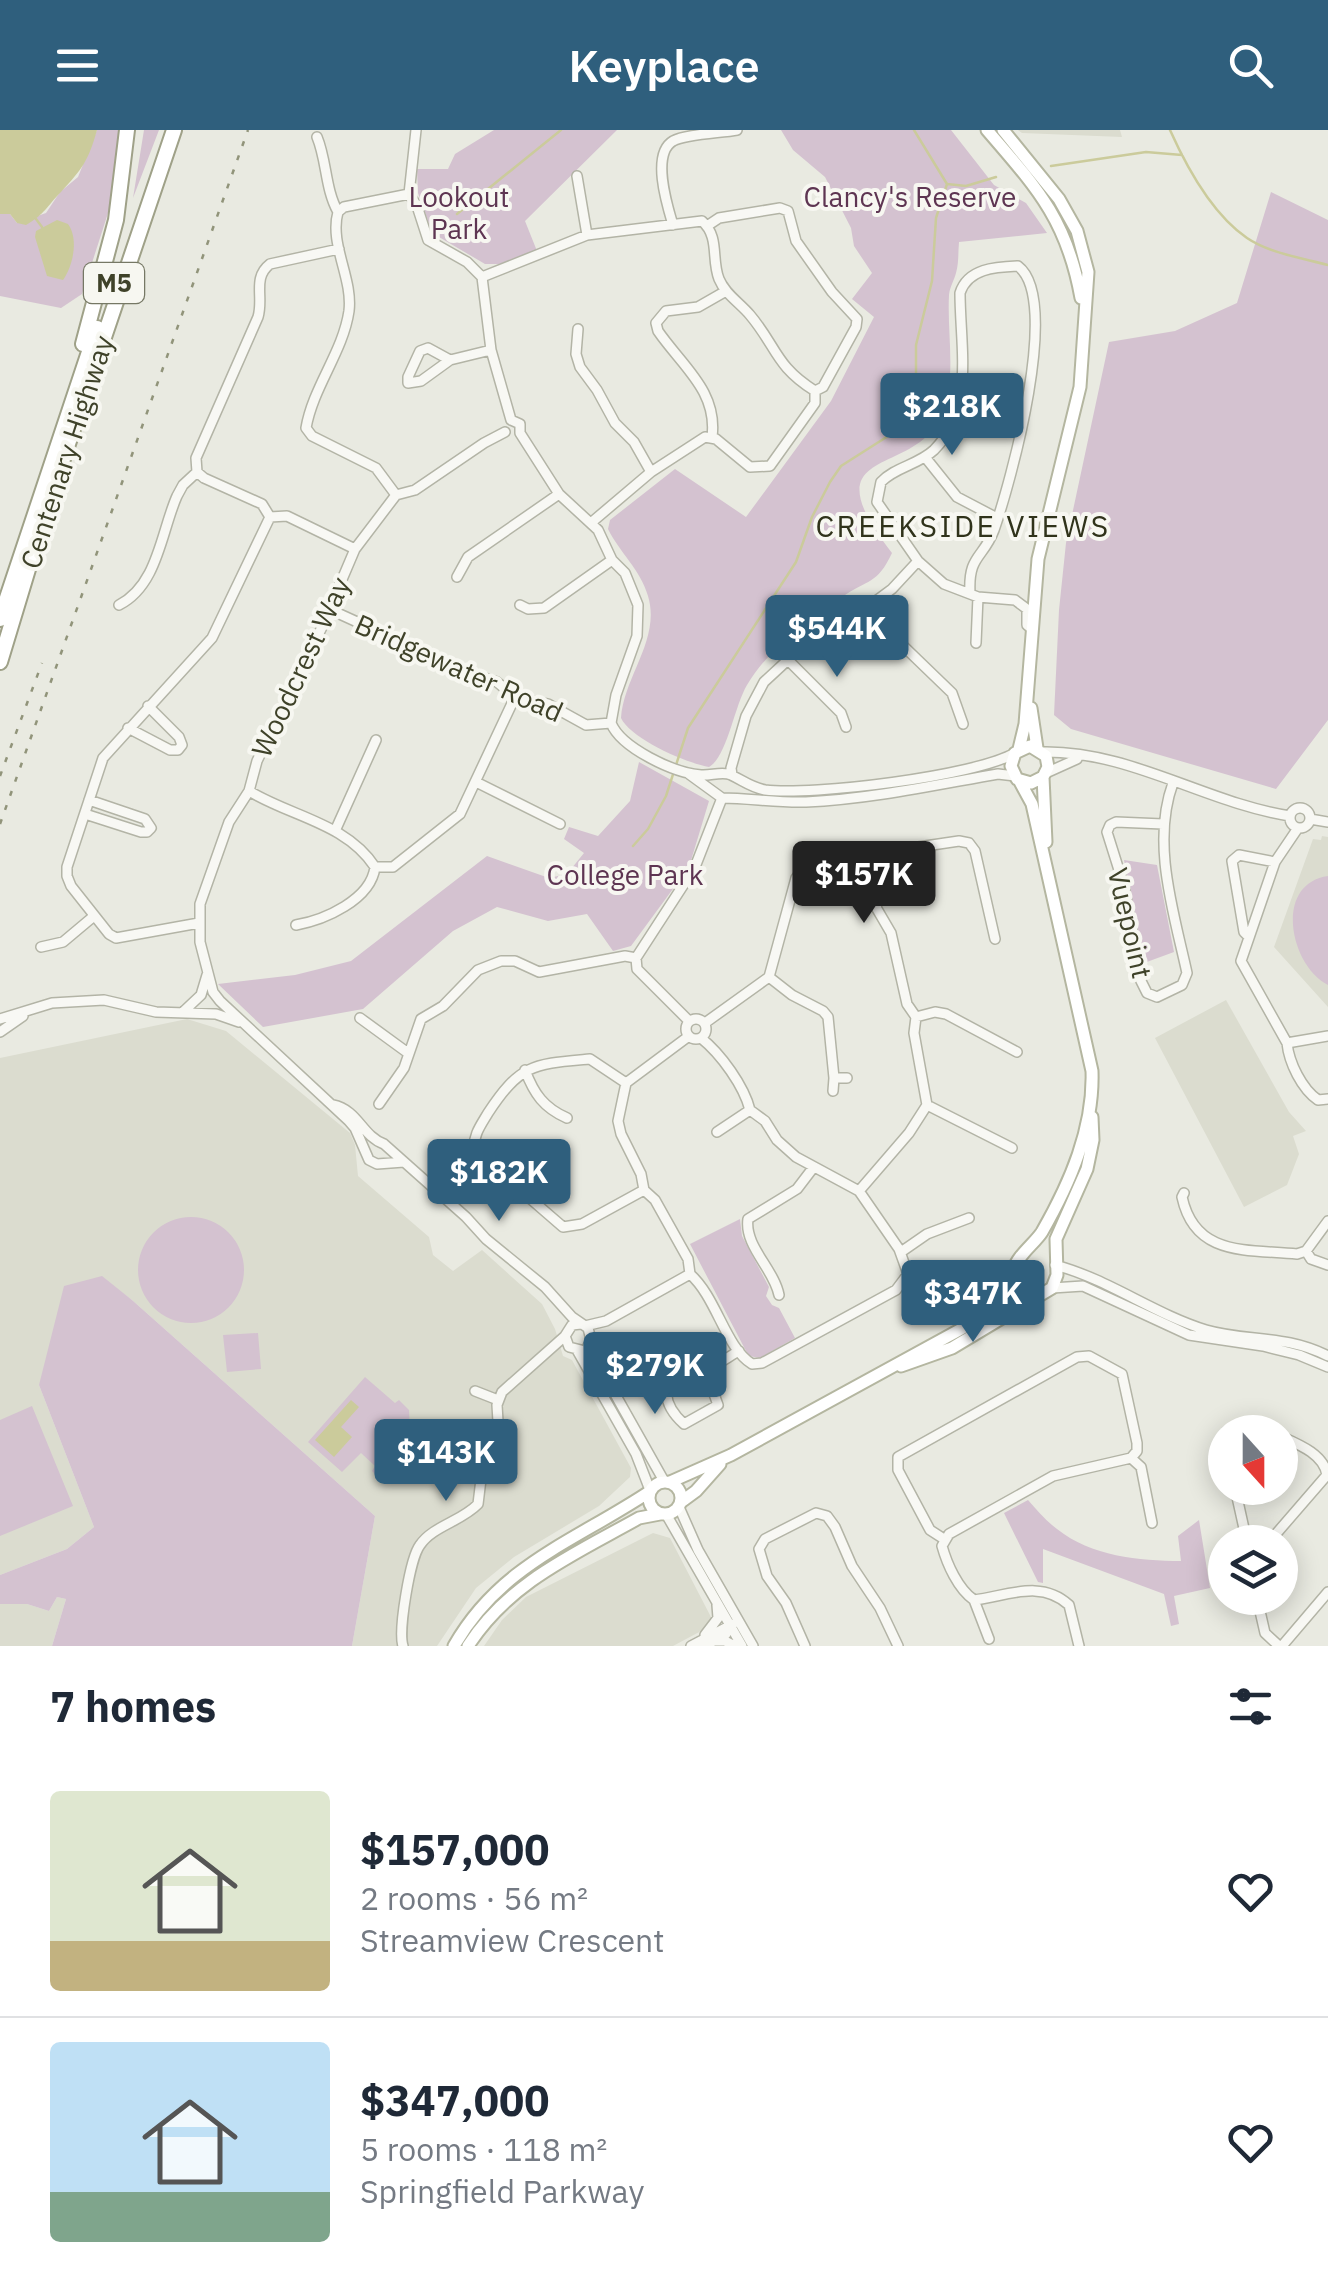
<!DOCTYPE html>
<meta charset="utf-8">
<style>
:root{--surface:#fff;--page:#f6f6f7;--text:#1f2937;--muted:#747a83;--line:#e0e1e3;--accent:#2f5f7d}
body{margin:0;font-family:"IBM Plex Sans",sans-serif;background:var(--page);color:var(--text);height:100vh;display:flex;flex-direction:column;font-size:38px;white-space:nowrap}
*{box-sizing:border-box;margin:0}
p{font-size:32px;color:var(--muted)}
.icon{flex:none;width:55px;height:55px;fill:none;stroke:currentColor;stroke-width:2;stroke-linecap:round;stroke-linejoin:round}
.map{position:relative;height:1516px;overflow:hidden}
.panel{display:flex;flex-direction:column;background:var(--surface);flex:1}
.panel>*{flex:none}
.needle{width:65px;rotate:159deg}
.buttons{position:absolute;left:1208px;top:1285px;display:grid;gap:20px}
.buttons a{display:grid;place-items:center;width:90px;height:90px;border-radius:50%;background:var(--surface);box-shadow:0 5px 25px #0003;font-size:50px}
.price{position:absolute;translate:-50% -85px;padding:0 22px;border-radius:10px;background:var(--accent);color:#fff;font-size:32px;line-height:65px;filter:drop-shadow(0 2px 5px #0008)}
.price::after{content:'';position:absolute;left:50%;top:60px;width:30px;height:22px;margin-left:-15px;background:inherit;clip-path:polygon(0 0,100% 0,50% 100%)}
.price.on{background:#222;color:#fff}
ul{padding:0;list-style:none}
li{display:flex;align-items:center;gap:30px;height:250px;padding:0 50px}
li+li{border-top:2px solid var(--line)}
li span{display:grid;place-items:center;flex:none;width:280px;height:200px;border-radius:10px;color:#555}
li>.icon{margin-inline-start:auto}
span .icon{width:120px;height:120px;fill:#fffc;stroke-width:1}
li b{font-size:42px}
h2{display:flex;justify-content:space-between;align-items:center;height:120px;padding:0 50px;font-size:42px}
header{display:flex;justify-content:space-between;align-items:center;height:130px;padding:0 50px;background:var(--accent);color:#fff;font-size:45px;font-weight:600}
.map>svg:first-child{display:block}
</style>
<header><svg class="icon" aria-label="menu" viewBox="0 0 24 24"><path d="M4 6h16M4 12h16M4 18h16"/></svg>Keyplace<svg class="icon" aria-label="search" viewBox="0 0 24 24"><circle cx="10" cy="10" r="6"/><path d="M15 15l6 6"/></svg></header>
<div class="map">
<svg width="1328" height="1516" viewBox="0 0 1328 1516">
<rect width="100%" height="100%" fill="#e9eae1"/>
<!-- built -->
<path fill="#dbdccf" d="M1018 0H1120L1122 7 1022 3Z
M1322 706 1328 707V877L1274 817 1313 709 1321 710Z
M1226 870 1289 982 1306 1001 1293 1006 1299 1024 1287 1055 1244 1077 1155 908Z
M187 889 226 901 350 1003 355 1015 358 1046 429 1107 433 1125 453 1141 482 1120 542 1174 555 1199 563 1226 572 1230 631 1338 630 1347 599 1376 514 1427 476 1458 437 1516H352L375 1386 132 1170 101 1147 39 1255 94 1397 67 1419 0 1445V928Z
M653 1403 670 1408 712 1489 703 1500 673 1516H484L502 1490 526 1467Z
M57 1467 66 1469 52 1516H0V1474H27L49 1481Z"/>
<!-- green -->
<path fill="#d4c2d0" d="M97 0H119L109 80 82 164 61 178 0 166V84H10L17 93 46 83 60 62 78 47Z
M144 0H159L133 68Z
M494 0H617L525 91 537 121 499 134H485L439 107 431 99 418 63 417 39H448L455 24Z
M781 0H951L994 55 1026 73 1047 103 959 112C958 122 959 133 956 143 954 151 950 156 949 165 947 202 956 244 944 280 920 351 804 310 892 423 877 455 868 449 842 467 806 492 770 517 747 555 734 577 727 627 709 637 686 633 631 609 621 588 624 546 661 509 648 466 640 439 620 423 608 399L610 390 675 339 746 387 831 271 874 187 852 169 872 143 854 116 851 98 825 47 793 20Z
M1271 62 1328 90V590L1276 659 1071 599 1054 585 1059 480 1066 413 1109 212 1175 201 1237 173Z
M639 632 709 671 689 737 631 816 613 821 587 784 548 791 497 777 453 801 363 879 263 897 218 854 295 845 351 831 487 726 549 748 567 744 584 723 564 709 569 697 598 706 630 671Z
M1124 730 1157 735 1174 822 1144 833Z
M1328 746V855C1290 836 1273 754 1328 746Z
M138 1140a53 53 0 1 1 106 0a53 53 0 1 1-106 0Z
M740 1089 742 1106 769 1157 766 1166 772 1175 779 1178 795 1208 760 1228 749 1226 746 1221 690 1114Z
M102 1146 132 1170 375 1386 352 1516H52L66 1469 57 1467 49 1481 27 1474H0V1445L67 1419 94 1397 39 1255 64 1156Z
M258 1203 261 1239 227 1242 223 1205Z
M365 1247 395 1273 399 1270 409 1280 410 1302 405 1309 409 1313 378 1347 372 1341 375 1336 361 1323 342 1342 308 1312Z
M32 1276 73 1376 0 1406V1290Z
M1028 1370C1037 1380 1046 1391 1057 1399 1091 1426 1139 1431 1181 1431L1178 1406 1199 1390 1210 1458 1174 1466 1179 1494 1171 1496 1164 1464 1043 1419V1453L1038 1452 1004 1383Z"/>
<!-- water -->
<path fill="#cbcb9b" d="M0 0H97C88 32 82 39 61 62 47 76 45 84 26 95L17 93 10 84H0Z
M57 90 68 94C79 109 73 136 63 150L47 146 35 107 36 101Z
M351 1270 359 1277 341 1297 352 1307 334 1327 315 1310Z"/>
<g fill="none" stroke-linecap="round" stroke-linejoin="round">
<!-- stream -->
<path stroke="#cbcb9b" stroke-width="2.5" d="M914 0 947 54 966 56 996 47
M1170 0C1187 38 1212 84 1247 108 1269 123 1302 128 1328 135
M1051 36 1146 22 1182 25
M457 84 561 0
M36 89 42 97
M633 716 648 699 666 666 688 598 796 432 812 387 830 352 841 336 896 301 909 286 916 244V215L932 151 936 88 947 54"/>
<!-- minor casing -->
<g stroke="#b3b4a6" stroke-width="12">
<path id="minor" d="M317 7C327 31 325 59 338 82
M577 46 587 105
M409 64 416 0
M338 82C329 114 353 148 349 181 343 222 313 257 306 298L312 306 376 338 396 365
M338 82 344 77 409 64 417 76 428 110 467 132 482 147 491 220 511 290
M673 95C667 75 651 24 673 11 686 4 721 3 737 0
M707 96 719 88 780 78 788 81 796 111 832 162 857 189 856 197 823 257 815 261
M482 147 587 105 702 91C720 107 711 129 719 149 725 164 740 173 750 185 777 217 775 236 815 261V273L770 336 750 337 716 309 705 307 651 342 592 392
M578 199 576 224 580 237 597 260 615 293 634 312 651 342
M450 230 428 218 420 221 408 247V253L421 251 450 230 491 220
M511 290 520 294V303L559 364 598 400 612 430 625 443 638 475 637 506 616 565 611 593
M712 307C718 261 682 236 658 201L656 193 666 181 698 177 726 161
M925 327 957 367 997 388
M270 387 262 374 204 348 197 342 196 328 258 187C264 167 252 148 270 134L339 119
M457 447 468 427 559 364
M970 463C968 425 983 429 994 400 1010 354 1062 169 1018 136 996 137 968 138 960 163 960 216 975 279 934 320 918 335 895 337 881 352L877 372 918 431 944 454 978 467 1015 470 1027 479V495L1032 499
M119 475C158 455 161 402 177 366L183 355 197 342
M520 475 528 479 544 478 612 430
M865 479 892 459 918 431
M333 481 469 543 497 552 515 567 548 574 586 595 611 593
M976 513 978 467
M788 530 841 583 846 597
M611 593C621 618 674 643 701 645 710 646 723 641 731 645 744 651 750 657 765 660 811 666 976 646 1015 623
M128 598 170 620H178L182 615 179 607 148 576
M1042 622C1129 620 1206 673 1290 686
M1046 643 1077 629
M689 644 722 668C749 668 777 673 806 672 871 669 935 655 998 644L1015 646
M732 645 731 638 746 586 764 552 791 527 798 513 865 479 952 563 963 594
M476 652 560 694
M249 661C292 687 346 693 375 737H393L460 684 515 567
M1290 688a10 10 0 1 1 20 0a10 10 0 1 1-20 0Z
M85 684 141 702H147L151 698 145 689 89 670
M1310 689 1328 692
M1163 694 1116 692 1110 695 1107 702 1124 756 1141 851 1147 863 1157 867 1182 855 1187 843C1174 783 1151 713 1173 653
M1298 698 1275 732 1241 831 1287 913C1289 933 1302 959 1318 970L1328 969
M335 701 376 610
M866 735 878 723 959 711 969 713 975 721 995 809
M199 793 116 808 109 804 71 756 67 746V737L103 628 212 508 270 387 287 386 355 419
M296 795C324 790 371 770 375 737
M1248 806 1244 802 1232 731 1239 725 1275 732
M41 817 63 812 94 786
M769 847 792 865 823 881 828 887 834 948
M184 881 201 865 207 845
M916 887 935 882 946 884 1017 922
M360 888 408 923
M686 899a10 10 0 1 1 20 0a10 10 0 1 1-20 0Z
M0 889 52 873 104 870 156 882 216 884 239 892
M689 891 637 839 636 828 695 737 722 668
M705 893 769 847 796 748C808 730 848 722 866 735L877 779 891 803 907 874 916 887 914 903 927 975 909 1003 859 1061
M0 902 23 886
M689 906 626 953 618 991 621 1004 641 1044 644 1060 655 1070 688 1129 690 1144
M1287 913 1328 906
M525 940C534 964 544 978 567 988
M626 953 590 929C534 934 521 933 488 983 481 995 473 1005 474 1020L563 1097 582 1094 644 1060
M833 961 834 948H847
M379 974 404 938 421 889 443 876 478 840 501 831H515L539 842 625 826 636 828
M333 975C358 980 362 1006 384 1014L466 1087 486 1109 545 1157 572 1187 588 1198 591 1210
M927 975 1012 1018
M717 1002 750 980
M404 1032 377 1034 369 1030 355 998 349 991 220 871 213 862 200 812V774L229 692 249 661 257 631 324 493 333 481 335 466 355 419 396 365 415 360 484 313 505 302
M1184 1063 1182 1067C1195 1127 1247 1119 1297 1124L1306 1121
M1328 1091 1306 1121 1311 1129 1328 1135
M901 1122 927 1104 969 1088
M1055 1135C1108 1149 1154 1184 1206 1200 1248 1212 1284 1204 1328 1226
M690 1144C717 1168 725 1217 752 1234L762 1233 896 1160 908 1144 899 1119 859 1061 796 1027 777 1010 765 991 750 980C744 956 721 924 701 908
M1052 1158 1083 1156 1189 1205 1263 1216 1299 1225 1328 1237
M779 1165C774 1139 744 1116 748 1089L797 1059 813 1038
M585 1196 606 1191 690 1144
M588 1216 664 1351
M577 1220 636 1324 650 1360
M581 1220 569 1217 565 1206 572 1195 581 1194
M705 1239 718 1275 684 1294C664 1276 656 1249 688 1239 703 1234 688 1241 704 1239 715 1238 729 1226 739 1221
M475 1261 498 1270
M1226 1302 1236 1296 1273 1302
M1131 1328 1141 1337 1152 1393
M1235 1358 1247 1412
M679 1377 698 1420 753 1516
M666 1384 742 1516
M944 1409 930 1400 898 1340V1327L1077 1227 1089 1226 1122 1244 1137 1313V1321L1131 1328
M1269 1412 1327 1345C1324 1324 1298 1314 1280 1306
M1257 1468 1265 1503 1279 1516
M974 1470C958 1459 947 1434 942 1416L949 1404 1053 1346 1131 1328
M974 1470C1007 1466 1041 1449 1069 1475L1079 1516
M974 1470 989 1509
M705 1505 718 1488 717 1475
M714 1511H725L735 1516
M403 1516C398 1501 410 1428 420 1415 433 1396 462 1391 478 1374L482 1341 499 1308 497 1275 502 1262 565 1206
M691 1516 733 1494
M705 1516 726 1504
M805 1516 786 1473 767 1446 759 1419 765 1409 816 1383 827 1386 835 1397 852 1436 880 1478 898 1516
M1282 1516 1328 1462"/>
</g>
<!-- major casing -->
<g stroke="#b4b6a0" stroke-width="15">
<path id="major" d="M987 0C1037 58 1067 90 1081 168
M1003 0 1059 69 1077 101 1088 142 1080 257 1038 429 1025 594 1019 619
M1031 578 1037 618
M1043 647 1031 653 1017 649 1011 636 1015 623 1030 616 1046 626 1048 637 1043 647 1046 712
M1019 650 1032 674 1092 941C1094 998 1070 1053 1042 1102 1035 1113 1017 1126 1014 1139 1012 1147 1016 1154 1021 1160L1040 1165
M901 1236 952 1218 1052 1158 1057 1145 1056 1109 1087 1039 1093 1010 1092 987
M649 1368a16 16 0 1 1 32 0a16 16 0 1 1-32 0Z
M670 1352 731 1325 985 1186 997 1175 1015 1148
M681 1372 696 1361 720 1334
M454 1516C500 1435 575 1411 649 1362
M468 1516C509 1452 575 1424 639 1388L660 1384"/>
</g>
<!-- highway casing -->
<g stroke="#9fa188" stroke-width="18">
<path id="highway" d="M83 214 116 90 127 0
M0 489 97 198
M0 532 48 373 174 0"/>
</g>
<!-- minor -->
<use href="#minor" stroke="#f8f8f4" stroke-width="9"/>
<!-- major -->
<use href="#major" stroke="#fff" stroke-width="11"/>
<!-- highway -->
<use href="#highway" stroke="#fff" stroke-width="14"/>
<!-- rail -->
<path stroke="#91947a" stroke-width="2.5" stroke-dasharray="5 10" stroke-linecap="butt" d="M0 646 42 533
M0 694 248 0"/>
</g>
<g text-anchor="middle" stroke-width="8" stroke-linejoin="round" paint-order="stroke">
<!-- shield labels -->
<rect fill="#f7f7f1" stroke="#767865" stroke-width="2.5" x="84" y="133" width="60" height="40" rx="8"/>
<g font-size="25" font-weight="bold" fill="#3f4229">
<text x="114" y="162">M5</text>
</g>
<!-- park labels -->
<g font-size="28" fill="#5e3552" stroke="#f7f7f1">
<text x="459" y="77">Lookout<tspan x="459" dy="32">Park</tspan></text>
<text x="910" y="77">Clancy's Reserve</text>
<text x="625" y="755">College Park</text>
</g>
<!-- street labels -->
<g font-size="28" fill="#3f4229" stroke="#f7f7f1">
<text transform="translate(67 322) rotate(-72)" y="10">Centenary Highway</text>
<text transform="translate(301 537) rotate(-65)" y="10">Woodcrest Way</text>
<text transform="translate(459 538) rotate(24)" y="10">Bridgewater Road</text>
<text transform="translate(1130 793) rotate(77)" y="10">Vuepoint</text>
</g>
<!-- neighbourhood labels -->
<g font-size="30" letter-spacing="2.5" fill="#30331b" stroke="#f7f7f1">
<text x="963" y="407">CREEKSIDE VIEWS</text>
</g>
</g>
</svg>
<div class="buttons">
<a><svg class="needle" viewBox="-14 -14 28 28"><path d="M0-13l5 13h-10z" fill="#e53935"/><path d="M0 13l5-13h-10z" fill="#747a83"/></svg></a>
<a><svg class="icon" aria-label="layers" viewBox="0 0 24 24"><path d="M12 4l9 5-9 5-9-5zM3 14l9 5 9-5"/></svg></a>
</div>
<b class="price" style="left:952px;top:328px">$218K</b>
<b class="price" style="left:837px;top:550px">$544K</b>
<b class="price on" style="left:864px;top:796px">$157K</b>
<b class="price" style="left:499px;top:1094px">$182K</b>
<b class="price" style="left:973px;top:1215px">$347K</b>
<b class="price" style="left:655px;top:1287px">$279K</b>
<b class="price" style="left:446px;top:1374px">$143K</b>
</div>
<section class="panel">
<h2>7 homes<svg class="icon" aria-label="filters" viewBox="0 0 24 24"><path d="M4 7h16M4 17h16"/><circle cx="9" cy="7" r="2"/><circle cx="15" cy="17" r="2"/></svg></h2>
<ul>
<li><span style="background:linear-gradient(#dfe7d0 75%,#c2b280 0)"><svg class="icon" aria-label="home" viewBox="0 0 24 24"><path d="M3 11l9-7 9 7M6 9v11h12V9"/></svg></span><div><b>$157,000</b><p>2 rooms · 56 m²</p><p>Streamview Crescent</p></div><svg class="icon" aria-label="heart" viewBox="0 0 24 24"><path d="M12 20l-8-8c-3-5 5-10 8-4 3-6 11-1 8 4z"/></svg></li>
<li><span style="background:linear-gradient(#bfe0f5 75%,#7fa58c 0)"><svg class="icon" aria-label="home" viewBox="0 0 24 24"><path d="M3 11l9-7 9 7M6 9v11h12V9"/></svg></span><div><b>$347,000</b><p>5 rooms · 118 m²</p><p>Springfield Parkway</p></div><svg class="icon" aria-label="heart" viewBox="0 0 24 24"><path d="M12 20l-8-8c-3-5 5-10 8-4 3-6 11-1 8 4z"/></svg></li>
</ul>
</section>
